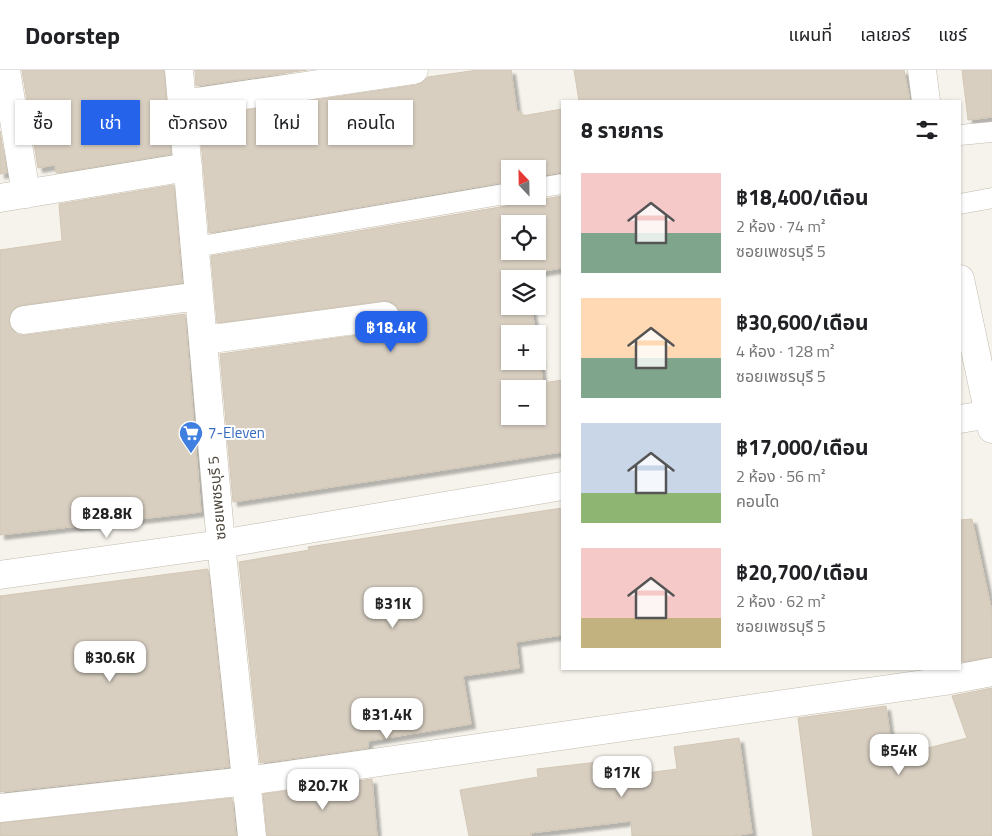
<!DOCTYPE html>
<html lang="th">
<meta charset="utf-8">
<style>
:root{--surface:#fff;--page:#f2f2f2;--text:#202124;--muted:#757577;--line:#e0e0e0;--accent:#2563eb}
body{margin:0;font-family:"Titillium Web","Noto Sans Thai",sans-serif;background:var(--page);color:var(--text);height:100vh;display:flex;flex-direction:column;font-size:19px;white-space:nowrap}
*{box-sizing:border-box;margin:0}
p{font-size:16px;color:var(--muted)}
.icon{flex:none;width:28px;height:28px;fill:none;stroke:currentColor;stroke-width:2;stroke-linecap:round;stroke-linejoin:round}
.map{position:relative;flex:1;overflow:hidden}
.details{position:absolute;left:561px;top:30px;width:400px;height:570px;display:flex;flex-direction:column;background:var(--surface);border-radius:0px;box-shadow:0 1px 4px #0004}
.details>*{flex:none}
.hud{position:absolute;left:15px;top:30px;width:471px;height:45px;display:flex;gap:10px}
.needle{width:32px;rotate:338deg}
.fabs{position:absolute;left:501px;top:90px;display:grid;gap:10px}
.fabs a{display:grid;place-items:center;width:45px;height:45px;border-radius:0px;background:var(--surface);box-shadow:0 1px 4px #0004;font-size:25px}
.price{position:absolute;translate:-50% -42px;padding:0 11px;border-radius:10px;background:#fff;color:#222;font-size:16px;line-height:32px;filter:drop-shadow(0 1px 2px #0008)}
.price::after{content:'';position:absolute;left:50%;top:30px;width:15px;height:11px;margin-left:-8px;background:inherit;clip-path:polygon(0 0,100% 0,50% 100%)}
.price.active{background:var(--accent);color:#fff}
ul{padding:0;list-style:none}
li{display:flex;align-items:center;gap:15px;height:125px;padding:0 20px}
li span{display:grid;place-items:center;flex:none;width:140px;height:100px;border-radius:0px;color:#555}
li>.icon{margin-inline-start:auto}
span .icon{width:60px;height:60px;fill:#fffc;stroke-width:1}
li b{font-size:21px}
h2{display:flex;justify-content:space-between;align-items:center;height:60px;padding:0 20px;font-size:21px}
.tag{padding:0 18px;border-radius:0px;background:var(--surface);box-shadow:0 1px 4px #0004;font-size:18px;line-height:45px}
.tag.active{background:var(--accent);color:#fff}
header{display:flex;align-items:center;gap:30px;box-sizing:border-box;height:70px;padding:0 25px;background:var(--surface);border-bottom:1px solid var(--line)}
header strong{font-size:24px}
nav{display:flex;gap:28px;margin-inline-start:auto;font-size:18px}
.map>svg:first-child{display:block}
</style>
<header>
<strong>Doorstep</strong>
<nav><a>แผนที่</a><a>เลเยอร์</a><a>แชร์</a></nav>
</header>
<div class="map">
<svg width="992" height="766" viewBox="0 0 992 766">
<defs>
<filter id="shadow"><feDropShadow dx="4.5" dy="4.5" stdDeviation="1" flood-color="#0004"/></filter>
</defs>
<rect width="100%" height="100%" fill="#f6f3ec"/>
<!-- building -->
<path fill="#d8cfc1" stroke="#d3c7b4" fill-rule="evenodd" filter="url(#shadow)" d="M22 0H164L171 84 56 103 55 95 38 98Z
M195 0H307L196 16Z
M478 0H511L517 42 521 41 522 46 562 39V102L538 106V99H510V111L209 163 199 47 416 15 423 12 428 7Z
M574 0H904L910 31H579Z
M962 0H992V47L968 50Z
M0 61 7 103 0 104Z
M174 115 182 213 22 235 14 238 10 244 9 252 12 260 19 265H26L185 244 201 442 0 465V180L62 171 59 134Z
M521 126H530L534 129 539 130 562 126V198L526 204 527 209H510V236H531L536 264H510V291H538V275L543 313 562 310V382L233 432 220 284 387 261 395 258 399 252 400 244 397 236 390 231H383L217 253 211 186 512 135 518 132ZM510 154H538V181H510ZM510 319H538V346H510Z
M562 438V565L516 572 519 598 463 606 471 654 368 671V678L260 693 239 492 309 480 308 477Z
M972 449 992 542V587L960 592V450Z
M208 499 229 697 0 722V526Z
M992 618V766H813L798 648 886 636 893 687 967 668 952 626Z
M739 668 752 763 732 766H632L631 751 530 763 531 766H469L460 720 538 707 537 699 607 691 609 708 677 699 674 677Z
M372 709 377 766H267L263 724Z
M232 728 236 766H0V753Z"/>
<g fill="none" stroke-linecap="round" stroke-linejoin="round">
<!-- lane casing -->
<g stroke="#c2bbae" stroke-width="21">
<path id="lane" d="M960 65 992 62
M538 118 562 114
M960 134 992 128
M195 177 510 123"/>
</g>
<!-- street casing -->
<g stroke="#c2bbae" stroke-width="29">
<path id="street" d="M6 0 26 124
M179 0 221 474 252 766
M922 0 926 31
M183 34 414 0
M0 128 188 97
M960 209 992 359
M24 250 199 226
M204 270 385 246
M960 349 990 344
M0 505 221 474 562 416
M0 738 247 711 945 611 992 602"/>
</g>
<!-- lane -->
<use href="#lane" stroke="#fff" stroke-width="20"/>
<!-- street -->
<use href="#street" stroke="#fff" stroke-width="28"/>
</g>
<!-- icons -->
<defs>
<g id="supermarket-pin" transform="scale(1.25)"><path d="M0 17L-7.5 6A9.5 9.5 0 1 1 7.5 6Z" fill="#3f7fe0" stroke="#fff"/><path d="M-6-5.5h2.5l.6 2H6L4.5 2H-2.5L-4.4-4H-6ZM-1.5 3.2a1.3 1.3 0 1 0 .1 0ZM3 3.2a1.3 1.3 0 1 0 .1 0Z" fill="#fff"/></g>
</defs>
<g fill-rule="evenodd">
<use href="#supermarket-pin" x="191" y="363"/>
</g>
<g text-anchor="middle" stroke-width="4" stroke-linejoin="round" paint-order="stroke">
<!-- shop labels -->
<g font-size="15" fill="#366cbe" stroke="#fff" text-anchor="start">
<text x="208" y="368">7-Eleven</text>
</g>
<!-- street labels -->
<g font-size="15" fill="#4b4439" stroke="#fff">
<text transform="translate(217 428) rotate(-95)" y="5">ซอยเพชรบุรี 5</text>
</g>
</g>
</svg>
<div class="fabs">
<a><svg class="needle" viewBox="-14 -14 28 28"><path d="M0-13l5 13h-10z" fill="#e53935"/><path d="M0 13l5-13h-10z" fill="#757577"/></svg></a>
<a><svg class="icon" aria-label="locate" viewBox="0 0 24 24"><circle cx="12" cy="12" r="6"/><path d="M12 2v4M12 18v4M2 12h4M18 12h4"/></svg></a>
<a><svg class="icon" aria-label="layers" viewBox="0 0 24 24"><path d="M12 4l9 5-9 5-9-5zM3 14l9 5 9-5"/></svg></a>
<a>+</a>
<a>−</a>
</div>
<b class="price active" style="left:391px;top:283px">฿18.4K</b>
<b class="price" style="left:107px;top:469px">฿28.8K</b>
<b class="price" style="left:393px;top:559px">฿31K</b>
<b class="price" style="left:110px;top:613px">฿30.6K</b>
<b class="price" style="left:387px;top:670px">฿31.4K</b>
<b class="price" style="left:899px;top:706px">฿54K</b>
<b class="price" style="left:622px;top:728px">฿17K</b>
<b class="price" style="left:323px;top:741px">฿20.7K</b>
<div class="hud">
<a class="tag">ซื้อ</a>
<a class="tag active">เช่า</a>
<a class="tag">ตัวกรอง</a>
<a class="tag">ใหม่</a>
<a class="tag">คอนโด</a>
</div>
<section class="details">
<h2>8 รายการ<svg class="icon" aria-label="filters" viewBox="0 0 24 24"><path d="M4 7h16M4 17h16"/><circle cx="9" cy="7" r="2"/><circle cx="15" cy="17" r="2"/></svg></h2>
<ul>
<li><span style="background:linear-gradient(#f6c9c9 60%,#7fa58c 0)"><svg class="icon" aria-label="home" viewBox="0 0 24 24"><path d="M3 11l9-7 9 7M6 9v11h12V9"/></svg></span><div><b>฿18,400/เดือน</b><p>2 ห้อง · 74 m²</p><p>ซอยเพชรบุรี 5</p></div></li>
<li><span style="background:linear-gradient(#ffd9b3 60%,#7fa58c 0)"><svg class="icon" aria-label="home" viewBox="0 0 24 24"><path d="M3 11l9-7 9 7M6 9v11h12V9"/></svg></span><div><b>฿30,600/เดือน</b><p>4 ห้อง · 128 m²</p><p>ซอยเพชรบุรี 5</p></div></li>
<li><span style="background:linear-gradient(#c9d6e8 70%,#8fb573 0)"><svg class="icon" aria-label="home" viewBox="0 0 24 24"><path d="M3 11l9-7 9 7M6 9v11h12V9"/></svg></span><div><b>฿17,000/เดือน</b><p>2 ห้อง · 56 m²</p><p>คอนโด</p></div></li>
<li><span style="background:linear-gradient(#f6c9c9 70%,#c2b280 0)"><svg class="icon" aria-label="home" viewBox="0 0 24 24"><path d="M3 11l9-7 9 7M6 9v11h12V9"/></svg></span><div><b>฿20,700/เดือน</b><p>2 ห้อง · 62 m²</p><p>ซอยเพชรบุรี 5</p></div></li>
</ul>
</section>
</div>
